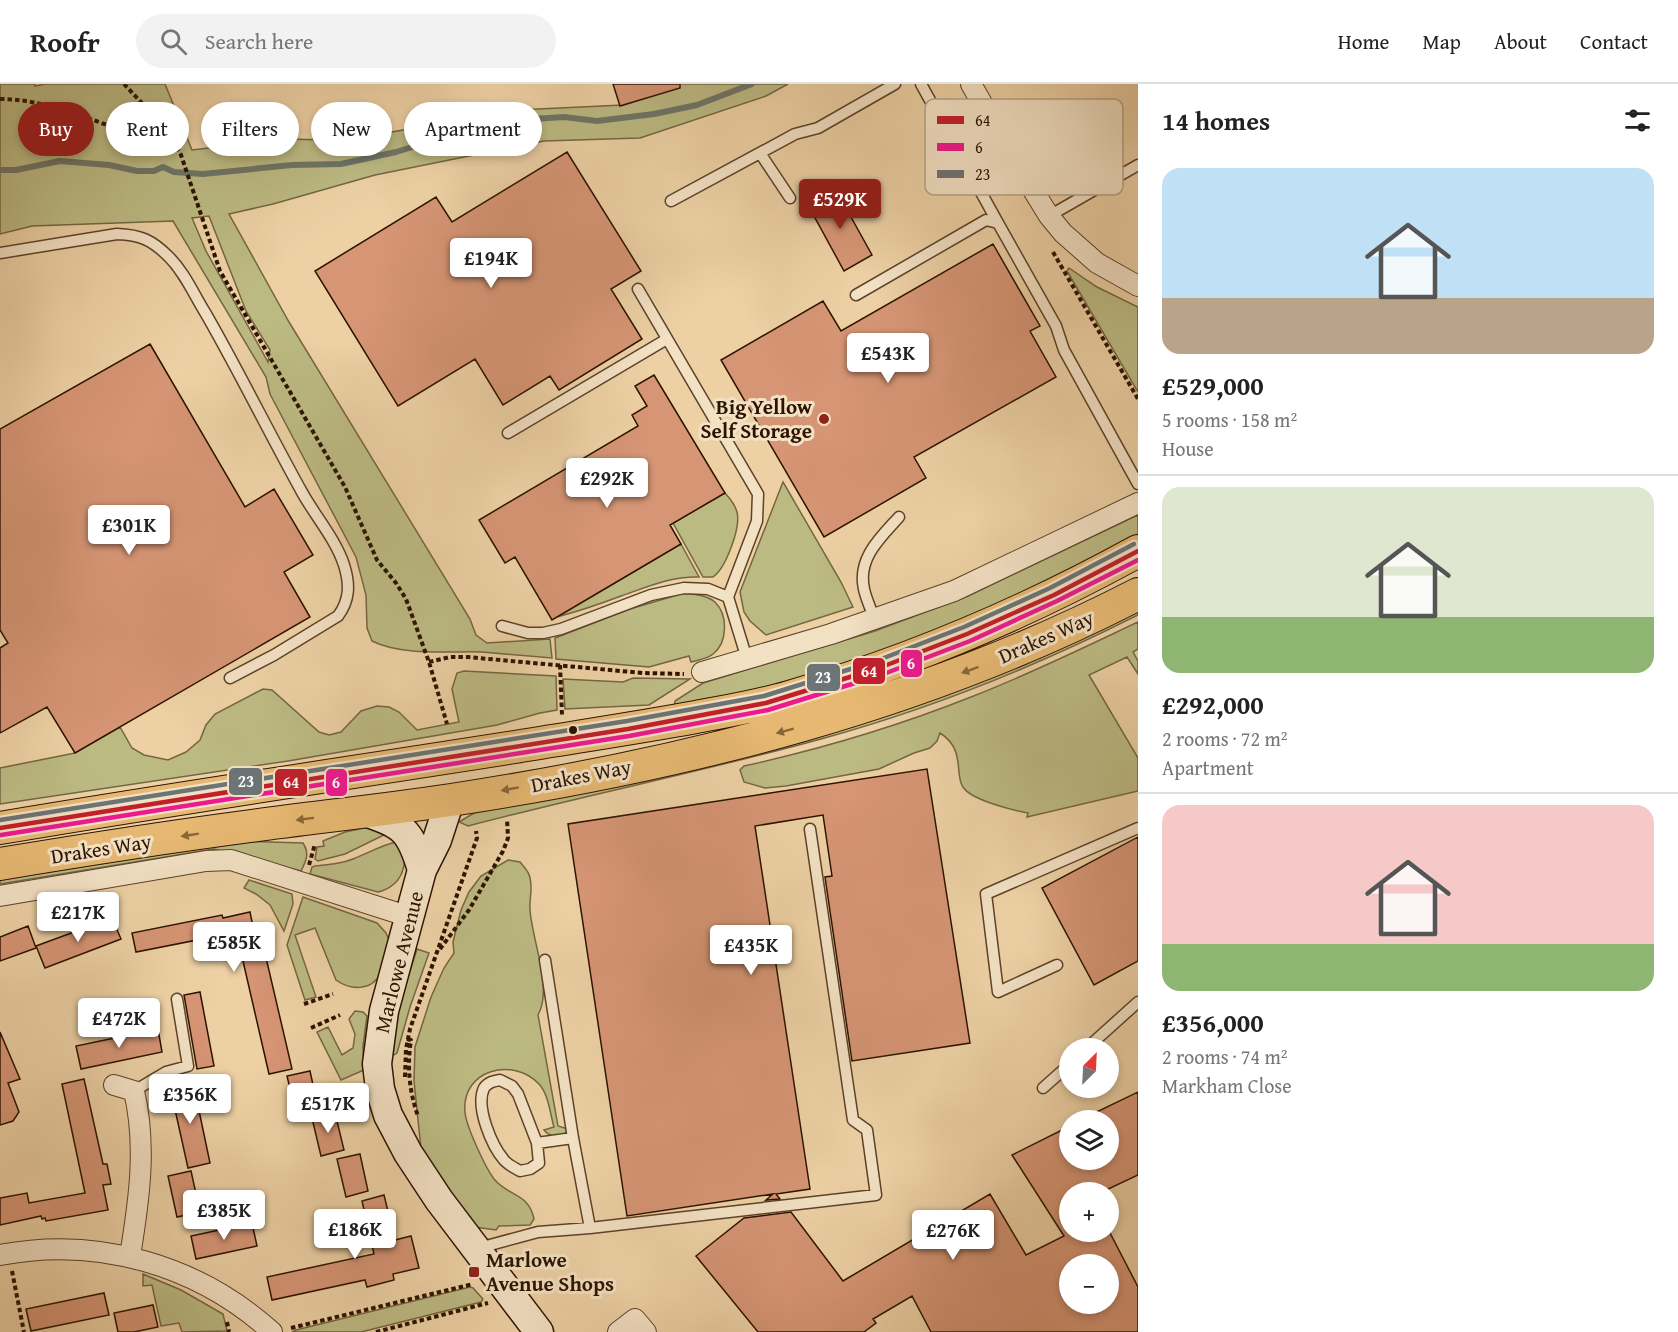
<!DOCTYPE html>
<meta charset="utf-8">
<style>
:root{--surface:#fff;--page:#f2f2f2;--text:#222;--muted:#767676;--line:#e0e0e0;--accent:#8f2418}
body{margin:0;font-family:"Gentium Book Plus",serif;background:var(--page);color:var(--text);height:100vh;display:flex;flex-direction:column;font-size:22px;white-space:nowrap}
*{box-sizing:border-box;margin:0}
p{font-size:20px;color:var(--muted)}
.icon{flex:none;width:33px;height:33px;fill:none;stroke:currentColor;stroke-width:2;stroke-linecap:round;stroke-linejoin:round}
.map{position:relative;flex:1;overflow:hidden}
.details{display:flex;flex-direction:column;background:var(--surface);width:540px}
.details>*{flex:none}
.hud{position:absolute;left:18px;top:18px;width:570px;height:54px;display:flex;gap:12px}
.needle{width:39px;rotate:24deg}
.tools{position:absolute;left:1059px;top:954px;display:grid;gap:12px}
.tools a{display:grid;place-items:center;width:60px;height:60px;border-radius:50%;background:var(--surface);box-shadow:0 3px 9px #0003;font-size:30px}
.price{position:absolute;translate:-50% -51px;padding:0 14px;border-radius:6px;background:#fff;color:#222;font-size:20px;line-height:39px;filter:drop-shadow(0 2px 3px #0008)}
.price::after{content:'';position:absolute;left:50%;top:36px;width:18px;height:14px;margin-left:-9px;background:inherit;clip-path:polygon(0 0,100% 0,50% 100%)}
.price.active{background:var(--accent);color:#fff}
ul{padding:0;list-style:none}
li{display:grid;align-content:center;gap:12px;height:318px;padding:0 24px}
li+li{border-top:2px solid var(--line)}
li span{display:grid;place-items:center;height:186px;border-radius:18px;color:#555}
li>.icon{margin-inline-start:auto}
span .icon{width:108px;height:108px;fill:#fffc;stroke-width:1}
li b{font-size:26px}
h2{display:flex;justify-content:space-between;align-items:center;height:72px;padding:0 24px;font-size:26px}
.chip{padding:0 21px;border-radius:27px;background:var(--surface);box-shadow:0 3px 9px #0003;font-size:21px;line-height:54px}
.chip.active{background:var(--accent);color:#fff}
header{display:flex;align-items:center;gap:36px;box-sizing:border-box;height:84px;padding:0 30px;background:var(--surface);border-bottom:2px solid var(--line)}
header strong{font-size:28px}
nav{display:flex;gap:33px;margin-inline-start:auto;font-size:21px}
.search{width:420px;height:54px;background:var(--page);display:flex;align-items:center;gap:15px;box-sizing:border-box;padding:0 21px;border-radius:33px;color:var(--muted);font-size:22px}
main{display:flex;flex:1;min-height:0}
.map>svg:first-child{display:block}
</style>
<header>
<strong>Roofr</strong>
<div class="search"><svg class="icon" aria-label="search" viewBox="0 0 24 24"><circle cx="10" cy="10" r="6"/><path d="M15 15l6 6"/></svg>Search here</div>
<nav><a>Home</a><a>Map</a><a>About</a><a>Contact</a></nav>
</header>
<main>
<div class="map">
<svg width="1138" height="1248" viewBox="0 0 1138 1248">
<rect width="100%" height="100%" fill="#edd1a5"/>
<filter id="stains"><feTurbulence type="fractalNoise" baseFrequency=".00333" numOctaves="4"/><feColorMatrix values="0 0 0 0 .2 0 0 0 0 .09 0 0 0 0 .02 0 0 0 .5 -.17"/></filter>
<radialGradient id="worn" r=".72"><stop offset=".6" stop-color="#630" stop-opacity="0"/><stop offset="1" stop-color="#630" stop-opacity=".3"/></radialGradient>
<!-- green -->
<path fill="#bcba83" stroke="#746642" stroke-width="1.5" fill-rule="evenodd" d="M0 0H35V2L45 0H165L192 66 286 55 368 57 386 49 517 26 623 21 681 0H788L766 12 640 54 544 57 375 91 273 120 229 130 289 238 470 535 476 551 487 559 550 555 552 574C529 572 506 570 482 568 449 567 402 572 372 557L367 544 366 511 356 473 270 310 266 293 173 137 32 142 0 150ZM209 132 246 227 270 266 268 278 206 167 192 134Z
M1069 184 1097 203 1138 223V308L1067 187Z
M783 398 841 498 853 523 766 551 750 537 744 528 740 508Z
M725 409C730 415 735 420 737 428 741 443 726 484 713 493H703L673 439Z
M1138 431V452L1033 508 871 572 766 604 674 626 675 617 703 599 875 547 968 512Z
M681 460 699 493C671 492 647 503 621 512 600 520 579 527 557 533Z
M684 509C694 510 707 511 715 518 728 531 728 558 713 570 707 575 698 576 691 578L689 572 649 583 556 575 555 554 630 525Z
M1138 522V531C1037 582 931 625 821 655 705 687 586 711 468 742L459 738 474 729 498 723Z
M1138 538V565L1133 568 1138 577V590L1127 573 1089 591 1138 674V707L1027 733 1028 729C1012 726 971 716 963 703 960 699 960 694 959 689 958 672 956 659 940 649L937 657 930 664 914 669 879 685 786 702 765 704 744 698 740 686 744 682C821 665 898 642 971 613 1028 591 1083 564 1138 538Z
M464 587 556 592 557 626 540 629 497 641 288 677 0 720V684L75 669 120 643 132 664 144 671 168 676 186 668 200 656 206 641 215 630 263 605 272 606 319 648 329 651 341 648 361 627 377 622 389 623 399 628 417 646 459 638 452 605 457 589Z
M633 594 690 595 649 621 565 625 563 595 623 598Z
M373 742 388 749 345 770 318 777 315 775 317 763 324 762 323 757 345 748Z
M237 757 303 759C310 770 306 777 301 787L214 765 0 800V792Z
M399 757C411 779 402 802 378 808L310 790 312 783 315 782C328 781 341 780 353 775 371 768 379 762 399 757Z
M508 776 520 778C524 783 529 787 530 794 533 805 529 815 530 826 532 856 553 905 538 931L558 1042 568 1045C563 1054 551 1055 544 1046L554 1043C550 1030 549 1011 539 1000 513 972 461 986 465 1028 466 1042 485 1083 494 1095 509 1113 529 1109 534 1135L530 1141 499 1142 496 1146 475 1143 421 1065 414 997 415 963 431 913 444 884 454 869 453 858 461 826 469 808 481 792Z
M249 796 292 810 293 820 284 847 270 821 256 810 244 804Z
M303 813 377 839 386 849 389 856C386 867 385 880 381 889 371 908 350 906 336 896L315 844 295 851 316 913 305 916 287 861Z
M417 865 429 869 410 923 397 969 394 971 391 970 395 934Z
M355 927 363 928 367 932 363 962 364 986 341 996 317 948 328 943 342 971 353 964 355 950 349 935Z
M143 1190 181 1206 223 1230 227 1247 182 1248 179 1239 161 1242 152 1201 143 1202Z
M470 1203 473 1204 483 1215 481 1218 361 1248H292L296 1246Z"/>
<g fill="none" stroke-linecap="round" stroke-linejoin="round">
<!-- stream -->
<path stroke="#6e7568" stroke-width="6" d="M0 86H16L60 77 109 81 137 87H154L163 83 174 88 203 90 292 81 341 80 396 68 461 48 518 36 564 33 597 37 654 30 697 21 752 0"/>
</g>
<!-- building -->
<path fill="#d69575" stroke="#2c1300" stroke-width="1.5" fill-rule="evenodd" d="M613 0H680V4L620 22Z
M567 68 641 187 611 205 642 255 559 306 550 292 503 321 475 275 398 322 315 187 436 113 452 138Z
M836 106 872 171 844 187 808 121Z
M993 160 1040 242 1030 247 1056 293 914 373 926 394 824 453 721 276 823 217 841 247Z
M150 260 245 423 274 405 313 471 284 488 310 533 75 669 47 623 0 649V564L8 559 0 546V345Z
M654 291 725 409 670 441 681 460 552 536 515 473 505 479 479 436 638 342 632 331 647 322 635 302Z
M927 685 970 959 852 977 825 793 832 792 823 731 755 742 810 1105 776 1110 780 1115 766 1116 773 1110 627 1132 568 740Z
M1138 753V877L1094 901 1042 804Z
M250 828 258 867 264 865 292 985 269 990 240 864 236 865 233 849 136 868 132 849 222 831 223 834Z
M112 834 121 855 45 884 36 862Z
M28 842 36 864 0 877V853Z
M200 908 214 982 197 985 184 911Z
M158 945 162 968 81 985 76 962Z
M0 948 20 995 8 999 19 1028 13 1037 0 1041Z
M310 987 318 1024 296 1029 287 992Z
M84 995 103 1080H107L111 1100 103 1101 108 1126 46 1137 45 1134 42 1135 41 1132 0 1141V1114L27 1109 29 1119 85 1109 62 1000Z
M193 998 210 1079 188 1084 170 1003Z
M1138 1008V1091L1102 1108H1070V1148H1108V1145L1138 1203V1248H931L912 1212 873 1235 876 1239 864 1248H758L696 1172 744 1134 791 1128 843 1197 990 1110 1026 1171 1064 1152 1012 1071 1070 1042V1076H1108V1036H1080ZM1070 1180H1108V1220H1070Z
M335 1029 344 1066 321 1072 312 1034Z
M360 1070 368 1107 346 1113 337 1075Z
M191 1087 200 1128 177 1133 168 1092Z
M384 1111 395 1156 411 1152 419 1184 393 1190 394 1196 367 1203 365 1196 272 1216 267 1193 374 1170 362 1117Z
M252 1139 257 1162 196 1175 191 1152Z
M104 1209 109 1231 31 1247 26 1225Z
M153 1221 158 1243 134 1248H118L114 1229Z"/>
<g fill="none" stroke-linecap="round" stroke-linejoin="round">
<!-- lane casing -->
<g stroke="#5c4229" stroke-width="13">
<path id="lane" d="M921 0 998 139
M760 69 790 114
M671 117 795 50 818 44 895 0
M1049 132 1138 81
M0 169 117 150C141 151 152 156 169 173 185 189 194 211 206 230 240 289 270 351 303 410 316 433 336 456 344 481 350 500 350 516 338 532L274 571 230 594
M638 205 758 410 757 437 728 513 747 575
M856 211 986 136 998 139 1056 242 1064 266 1138 400
M508 349 667 255
M875 536C871 525 866 515 864 505 857 474 881 453 899 433
M502 542 528 549H543L561 545 651 511 684 504 708 505 728 513
M545 876 573 1054 590 1144
M1057 881 998 908 986 810 1138 744
M1087 964 1138 918
M500 996 512 1002 518 1010 537 1059 539 1079 530 1085 520 1087C515 1084 508 1081 504 1076 492 1062 475 1023 484 1004 488 998 494 997 500 996Z
M1043 1004 1070 980
M134 1007 166 988 188 982 177 915
M537 1059 573 1054
M479 1164 538 1148 590 1144 876 1111 867 1046 853 1036 810 745"/>
</g>
<!-- street casing -->
<g stroke="#5c4229" stroke-width="22">
<path id="street" d="M971 0 1012 72 1049 132 1063 149 1097 179 1138 202
M702 588 831 550 954 507 1138 419
M0 812 206 777 231 776 410 833
M114 1001 134 1007C147 1062 139 1117 130 1172
M0 1171C98 1152 198 1181 272 1248
M618 1248 635 1235 646 1248"/>
</g>
<!-- secondary casing -->
<g stroke="#2c1300" stroke-width="31">
<path id="secondary" d="M450 716 437 756 422 786 384 927 377 980 380 1005 388 1031 408 1069 439 1116 539 1248
M363 727C403 741 410 745 422 786"/>
</g>
<!-- primary casing -->
<g stroke="#2c1300" stroke-width="34">
<path id="primary" d="M0 744C171 715 343 690 515 663 575 653 636 644 696 633 727 627 758 622 789 613 910 578 1027 528 1138 467
M0 780C84 766 167 753 251 742 318 733 384 726 451 716 688 680 923 621 1138 510"/>
</g>
<!-- path -->
<path stroke="#2c1300" stroke-width="4" stroke-dasharray="4.5 3" stroke-linecap="butt" d="M124 0 167 46 181 71 220 187 345 403 377 476 396 499 406 515 429 578 447 640
M0 15C32 15 60 25 90 35 103 39 117 46 130 46 141 46 147 40 154 33
M1053 168 1138 315
M429 578 450 573H467L643 589 684 590
M560 581 562 631
M309 781 315 760
M440 865 469 826 503 767 508 754 507 735
M304 920 333 910
M311 944 340 931
M407 955 411 956C407 982 409 1007 418 1032
M405 993 406 965 410 945 477 754 476 747
M12 1187 24 1248
M227 1238 229 1248
M291 1244 473 1200
M376 1248 488 1219"/>
<!-- lane -->
<use href="#lane" stroke="#f3e1c4" stroke-width="10"/>
<!-- street -->
<use href="#street" stroke="#f3e1c4" stroke-width="20"/>
<!-- secondary -->
<use href="#secondary" stroke="#f3e1c4" stroke-width="28"/>
<!-- primary -->
<use href="#primary" stroke="#e6b872" stroke-width="32"/>
<!-- bus-1 casing -->
<g stroke="#f3e1c4" stroke-width="9">
<path id="bus-1" d="M0 744 628 645 766 619 879 584 967 550 1054 511 1138 467"/>
</g>
<!-- bus-2 casing -->
<g stroke="#f3e1c4" stroke-width="9">
<path id="bus-2" d="M1 751 629 652 768 626 881 591 970 557 1057 517 1138 476"/>
</g>
<!-- bus-3 casing -->
<g stroke="#f3e1c4" stroke-width="9">
<path id="bus-3" d="M0 736 627 637 764 612 876 577 964 543 1050 504 1134 460"/>
</g>
<!-- bus-1 -->
<use href="#bus-1" stroke="#c21f2c" stroke-width="4.5"/>
<!-- bus-2 -->
<use href="#bus-2" stroke="#ed1990" stroke-width="4.5"/>
<!-- bus-3 -->
<use href="#bus-3" stroke="#6c7476" stroke-width="4.5"/>
</g>
<!-- one-way arrows -->
<defs><path id="oneway-solid" d="M-6-.8H1V-3.2L6.5 0L1 3.2V.8H-6Z" transform="scale(1.5)"/></defs>
<g fill="#896639">
<use href="#oneway-solid" transform="translate(970 586) rotate(160)"/>
<use href="#oneway-solid" transform="translate(785 647) rotate(165)"/>
<use href="#oneway-solid" transform="translate(510 705) rotate(170)"/>
<use href="#oneway-solid" transform="translate(305 735) rotate(173)"/>
<use href="#oneway-solid" transform="translate(190 751) rotate(171)"/>
</g>
<!-- markers -->
<g fill="#8f2418" stroke="#f3e1c4" stroke-width="2">
<circle cx="824" cy="335" r="6"/>
<rect x="468" y="1182" width="12" height="12" rx="3"/>
</g>
<circle fill="#2c1300" stroke="#f3e1c4" stroke-width="2" cx="573" cy="646" r="5"/>
<g text-anchor="middle" stroke-width="6" stroke-linejoin="round" paint-order="stroke">
<!-- poi labels -->
<g font-size="21" font-weight="bold" fill="#2c1300" stroke="#f3e1c4" text-anchor="end">
<text x="812" y="330">Big Yellow<tspan x="812" dy="24">Self Storage</tspan></text>
<text x="486" y="1183" text-anchor="start">Marlowe<tspan x="486" dy="24">Avenue Shops</tspan></text>
</g>
<!-- street labels -->
<g font-size="21" fill="#2c1300" stroke="#f3e1c4">
<text transform="translate(1046 553) rotate(-24)" y="7">Drakes Way</text>
<text transform="translate(581 692) rotate(-11)" y="7">Drakes Way</text>
<text transform="translate(101 765) rotate(-9)" y="7">Drakes Way</text>
<text transform="translate(399 878) rotate(-76)" y="7">Marlowe Avenue</text>
</g>
</g>
<!-- legend -->
<rect x="925" y="15" width="198" height="96" rx="9" fill="#f3e1c4" stroke="#b7a389" stroke-width="1.5"/>
<rect x="937" y="32" width="27" height="8" fill="#c21f2c"/>
<rect x="937" y="59" width="27" height="8" fill="#ed1990"/>
<rect x="937" y="86" width="27" height="8" fill="#6c7476"/>
<g font-size="16" fill="#2c1300">
<text x="975" y="42">64</text>
<text x="975" y="69">6</text>
<text x="975" y="96">23</text>
</g>
<g stroke="#f3e1c4" stroke-width="2">
<rect x="900" y="565" width="23" height="29" rx="6" fill="#ed1990"/>
<rect x="852" y="573" width="34" height="28" rx="6" fill="#c21f2c"/>
<rect x="806" y="579" width="35" height="29" rx="6" fill="#6c7476"/>
<rect x="228" y="683" width="35" height="29" rx="6" fill="#6c7476"/>
<rect x="274" y="684" width="34" height="29" rx="6" fill="#c21f2c"/>
<rect x="325" y="684" width="23" height="29" rx="6" fill="#ed1990"/>
</g>
<g font-size="16" text-anchor="middle" font-weight="bold" fill="#fff">
<text x="911" y="585">6</text>
<text x="869" y="593">64</text>
<text x="823" y="599">23</text>
<text x="246" y="703">23</text>
<text x="291" y="704">64</text>
<text x="336" y="704">6</text>
</g>
<rect width="100%" height="100%" filter="url(#stains)"/>
<rect width="100%" height="100%" fill="url(#worn)"/>
</svg>
<div class="tools">
<a><svg class="needle" viewBox="-14 -14 28 28"><path d="M0-13l5 13h-10z" fill="#e53935"/><path d="M0 13l5-13h-10z" fill="#767676"/></svg></a>
<a><svg class="icon" aria-label="layers" viewBox="0 0 24 24"><path d="M12 4l9 5-9 5-9-5zM3 14l9 5 9-5"/></svg></a>
<a>+</a>
<a>−</a>
</div>
<b class="price active" style="left:840px;top:146px">£529K</b>
<b class="price" style="left:491px;top:205px">£194K</b>
<b class="price" style="left:888px;top:300px">£543K</b>
<b class="price" style="left:607px;top:425px">£292K</b>
<b class="price" style="left:129px;top:472px">£301K</b>
<b class="price" style="left:78px;top:859px">£217K</b>
<b class="price" style="left:234px;top:889px">£585K</b>
<b class="price" style="left:751px;top:892px">£435K</b>
<b class="price" style="left:119px;top:965px">£472K</b>
<b class="price" style="left:190px;top:1041px">£356K</b>
<b class="price" style="left:328px;top:1050px">£517K</b>
<b class="price" style="left:224px;top:1157px">£385K</b>
<b class="price" style="left:355px;top:1176px">£186K</b>
<b class="price" style="left:953px;top:1177px">£276K</b>
<div class="hud">
<a class="chip active">Buy</a>
<a class="chip">Rent</a>
<a class="chip">Filters</a>
<a class="chip">New</a>
<a class="chip">Apartment</a>
</div>
</div>
<section class="details">
<h2>14 homes<svg class="icon" aria-label="filters" viewBox="0 0 24 24"><path d="M4 7h16M4 17h16"/><circle cx="9" cy="7" r="2"/><circle cx="15" cy="17" r="2"/></svg></h2>
<ul>
<li><span style="background:linear-gradient(#bfe0f5 70%,#b9a48a 0)"><svg class="icon" aria-label="home" viewBox="0 0 24 24"><path d="M3 11l9-7 9 7M6 9v11h12V9"/></svg></span><div><b>£529,000</b><p>5 rooms · 158 m²</p><p>House</p></div></li>
<li><span style="background:linear-gradient(#dfe7d0 70%,#8fb573 0)"><svg class="icon" aria-label="home" viewBox="0 0 24 24"><path d="M3 11l9-7 9 7M6 9v11h12V9"/></svg></span><div><b>£292,000</b><p>2 rooms · 72 m²</p><p>Apartment</p></div></li>
<li><span style="background:linear-gradient(#f6c9c9 75%,#8fb573 0)"><svg class="icon" aria-label="home" viewBox="0 0 24 24"><path d="M3 11l9-7 9 7M6 9v11h12V9"/></svg></span><div><b>£356,000</b><p>2 rooms · 74 m²</p><p>Markham Close</p></div></li>
</ul>
</section>
</main>
